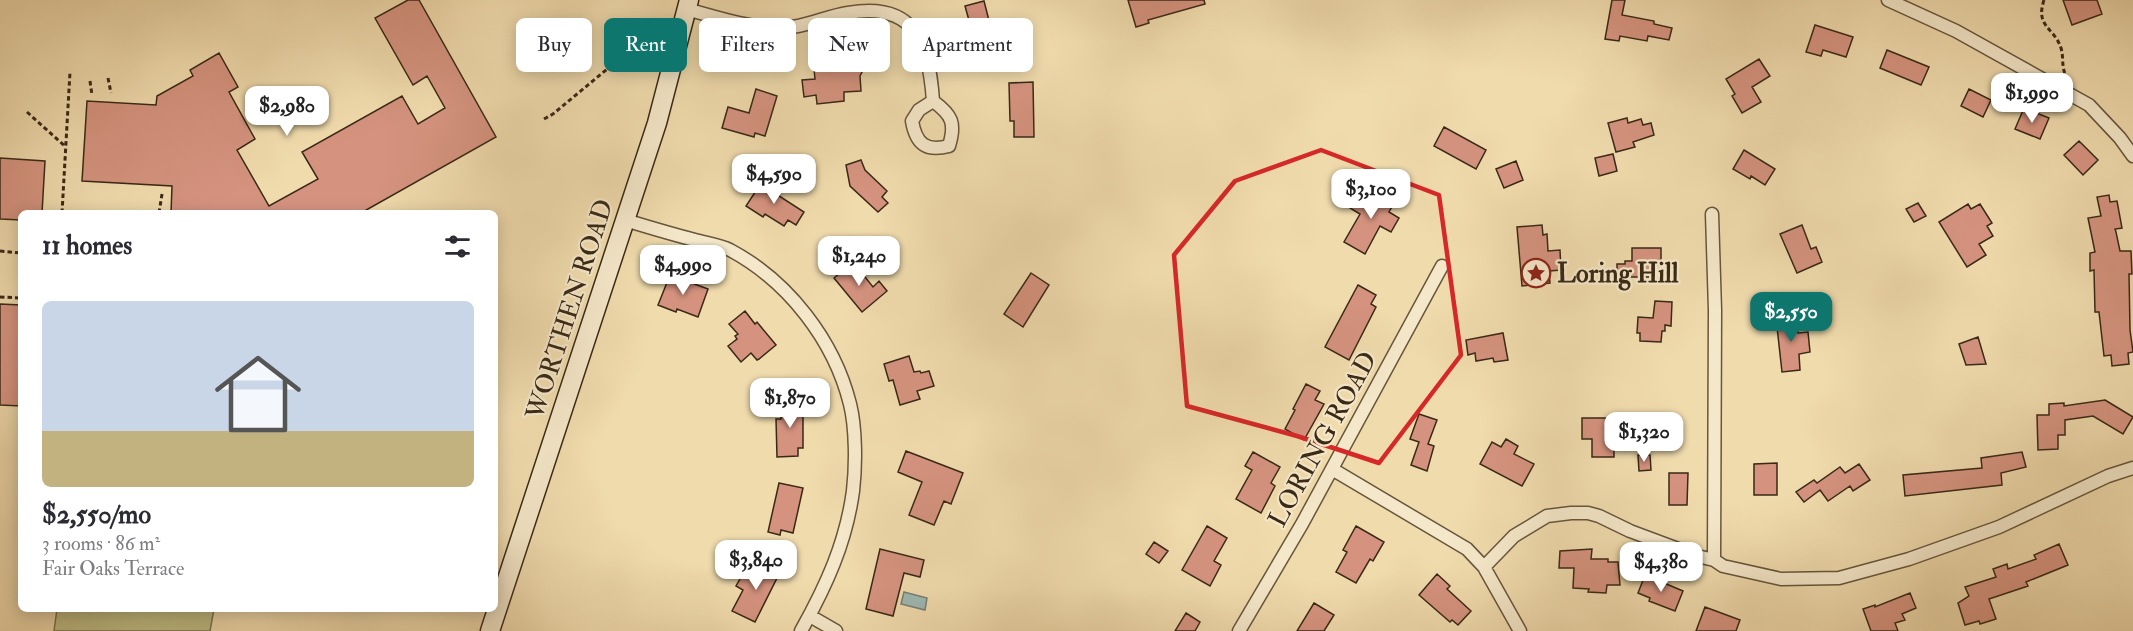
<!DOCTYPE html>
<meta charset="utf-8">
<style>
:root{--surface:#fff;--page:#f7f7f7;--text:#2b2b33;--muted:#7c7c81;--line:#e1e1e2;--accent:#0f766e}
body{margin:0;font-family:"IM FELL Double Pica",serif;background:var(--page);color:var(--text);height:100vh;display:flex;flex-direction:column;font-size:22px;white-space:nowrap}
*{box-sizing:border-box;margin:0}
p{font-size:20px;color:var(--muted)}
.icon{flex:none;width:33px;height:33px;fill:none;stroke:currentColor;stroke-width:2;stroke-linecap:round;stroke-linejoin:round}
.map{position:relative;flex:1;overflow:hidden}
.panel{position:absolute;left:18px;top:210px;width:480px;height:402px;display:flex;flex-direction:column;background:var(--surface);border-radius:9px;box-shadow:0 3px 15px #0003}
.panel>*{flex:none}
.banner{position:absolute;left:516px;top:18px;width:570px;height:54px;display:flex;gap:12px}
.price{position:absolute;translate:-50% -51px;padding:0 14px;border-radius:12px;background:#fff;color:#222;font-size:20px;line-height:39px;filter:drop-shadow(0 2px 3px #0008)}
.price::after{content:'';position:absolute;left:50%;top:36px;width:18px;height:14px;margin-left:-9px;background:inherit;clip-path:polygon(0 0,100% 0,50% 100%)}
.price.on{background:var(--accent);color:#fff}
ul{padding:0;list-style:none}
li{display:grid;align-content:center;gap:12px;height:318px;padding:0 24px}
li+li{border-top:2px solid var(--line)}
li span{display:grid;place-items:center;height:186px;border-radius:9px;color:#555}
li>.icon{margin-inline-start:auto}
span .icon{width:108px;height:108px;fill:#fffc;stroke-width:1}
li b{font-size:26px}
h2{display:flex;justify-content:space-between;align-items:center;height:72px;padding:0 24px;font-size:26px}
.chip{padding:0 21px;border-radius:9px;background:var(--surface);box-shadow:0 3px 15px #0003;font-size:21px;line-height:54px}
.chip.on{background:var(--accent);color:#fff}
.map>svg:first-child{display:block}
</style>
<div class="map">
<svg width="2133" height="631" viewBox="0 0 2133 631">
<rect width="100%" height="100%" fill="#f0dbad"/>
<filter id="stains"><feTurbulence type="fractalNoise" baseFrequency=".00333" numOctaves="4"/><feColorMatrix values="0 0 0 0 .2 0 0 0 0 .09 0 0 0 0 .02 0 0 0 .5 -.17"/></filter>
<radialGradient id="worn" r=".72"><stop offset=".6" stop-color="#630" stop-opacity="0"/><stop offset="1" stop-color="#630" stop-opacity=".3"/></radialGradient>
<!-- green -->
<path fill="#bfbe86" stroke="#7c744e" stroke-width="1.5" d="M57 609H214L210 631H54Z"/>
<!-- water -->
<path fill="#9db9b4" stroke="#757f75" stroke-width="1.5" d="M904 592 927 598 925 610 901 604Z"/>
<!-- building -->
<path fill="#d5937f" stroke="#392916" stroke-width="1.5" d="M408 0H419L496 137 361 213H171L172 186 82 181 87 101 156 105 157 96 193 76 190 70 219 53 238 87 229 92 255 139 237 150 269 206 318 179 302 152 402 96 418 124 445 108 427 76 413 85 375 18Z
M1128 0H1204L1205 4 1148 20 1149 23 1136 27Z
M1612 0H1625L1622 15 1654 21V24L1672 28 1669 40 1648 36 1647 41 1620 36 1619 41 1605 39Z
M2063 0H2097L2102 14 2072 25Z
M984 1 996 48 973 54 966 25 970 24 965 6Z
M1815 25 1853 37 1846 57 1823 50 1821 56 1806 52Z
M853 49 869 59 860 76 861 91 844 92V101L817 104 816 95 804 97 802 80 815 79 814 69 846 66Z
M1887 50 1929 67 1921 85 1880 68Z
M1759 59 1770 76 1752 87 1761 102 1742 113 1732 96 1735 94 1726 79Z
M1033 82 1034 137H1014V121H1010L1009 83Z
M756 89 777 96 765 136 755 133 754 137 722 128 728 107 749 113Z
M1969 89 1991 100 1983 117 1961 106Z
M2024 108 2049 118 2040 139 2015 129Z
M1627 118 1628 123 1641 119 1643 125 1651 123 1654 135 1633 142 1635 147 1616 152 1608 123Z
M1444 127 1486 150 1476 169 1434 146Z
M2079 141 2098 160 2083 175 2064 155Z
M1744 150 1775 169 1765 185 1751 176 1750 179 1733 169Z
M1613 154 1617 171 1599 176 1595 158Z
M0 158 45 161 42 213H21V220L0 219Z
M861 160 865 170 887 191 882 197 888 203 878 212 850 186 846 165Z
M1516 161 1523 180 1504 188 1496 169Z
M763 180 779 190 776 194 804 212 796 225 788 220 784 226 765 214 763 217 746 206Z
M1379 188 1397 198 1389 212 1399 218 1391 232 1380 226 1365 254 1344 242 1360 214 1350 208 1357 195 1371 203Z
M2109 195 2110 202 2117 201 2122 228 2115 229 2116 232 2120 251H2131L2132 274H2129L2130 330 2133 352 2128 353 2129 364 2112 366 2111 355 2104 356 2099 312H2095L2094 270 2090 271V253L2095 252 2088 218 2101 216 2097 197Z
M1918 203 1926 216 1914 222 1906 209Z
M1968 204 1971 209 1980 204 1992 223 1987 226 1993 236 1979 244 1986 255 1967 267 1939 222Z
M1542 225 1543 235 1547 234 1548 251 1560 250 1561 270 1549 271 1550 283 1522 286 1517 227Z
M1802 225 1811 249 1816 247 1822 262 1797 273 1780 234Z
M1632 248H1661V265H1651V277H1617V264H1625V261H1632Z
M853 262 873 287 879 281 887 291 862 312 834 278Z
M1031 273 1049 285 1023 327 1004 314Z
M670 275 708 289 698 317 677 309 676 312 658 305Z
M1358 285 1376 295 1371 304 1376 307 1349 360 1325 347Z
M1655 301 1672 302 1671 326 1665 325V331H1662L1661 342 1640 341V333H1637L1638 317 1653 318Z
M0 304 21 305V406L0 405Z
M745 311 755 324 757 322 776 345 759 359 757 360 751 353 741 362 728 346 737 339 735 336 738 334 729 324Z
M1796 316 1798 333 1808 332 1810 352 1799 354 1800 370 1782 372 1776 318Z
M1503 333 1508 360 1494 362 1493 358 1476 361 1475 353 1468 355 1466 340Z
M1978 337 1986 364 1966 365 1959 344Z
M909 356 914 372 920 371 921 373 929 371 934 386 917 391 920 399 900 405 893 380 889 381 884 364Z
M1306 384 1320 391 1315 400 1324 404 1304 440 1285 429 1295 410 1293 409Z
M781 400H803V448H798V456L777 457 776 419H781Z
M2105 400 2133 417 2123 434 2093 416 2065 420V435H2058V449L2038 450 2037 415H2049V404L2064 403V406Z
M1419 414 1437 420 1428 444 1434 446 1427 471 1411 465 1419 442 1410 439Z
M1582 418H1610V433H1614V457H1592V439H1582Z
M1506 439 1518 446 1514 454 1534 464 1522 486 1480 464 1492 442 1501 447Z
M906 451 963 473 951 504 944 501 934 525 909 515 922 482 898 472Z
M1253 452 1280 467 1271 483 1275 486 1261 513 1236 499 1252 470 1245 466Z
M2022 452 2026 467 2001 473 2002 485 1905 496 1903 475 1982 468 1981 458Z
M1638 455H1650L1651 470 1639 471Z
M1777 463V495H1754V464Z
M1859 464 1870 480 1853 491 1850 486 1828 501 1820 490 1804 502 1796 492 1814 480 1817 483 1840 467 1845 473Z
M1669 473H1688L1687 505H1669Z
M779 483 803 488 793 533 781 530 780 535 768 532Z
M1207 526 1227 538 1214 561 1221 565 1210 586 1182 570Z
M1356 526 1384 542 1373 561 1370 559 1356 583 1336 572 1347 552 1343 550Z
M1154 542 1168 551 1159 563 1146 554Z
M2059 544 2068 565 2026 582 2028 586 1989 599 1996 619 1980 624 1979 621 1965 625 1958 603 1969 596 1965 587 1996 577 1993 569 2007 564 2008 569 2036 559 2034 555Z
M880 549 924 560 920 577 904 573 893 616 866 609Z
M1592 549 1591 559H1608V562H1618L1620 585H1607L1606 593 1588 592 1589 589 1573 588 1574 568H1559L1560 551Z
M762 560 781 570 755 622 732 611 743 590 736 586 744 572 753 578Z
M1437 574 1450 586 1447 589 1471 611 1458 625 1452 620 1450 622 1419 595Z
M1645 575 1683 591 1675 611 1649 601 1650 598 1638 593Z
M1910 593 1916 608 1902 614 1905 620 1895 623 1898 631H1871L1863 609 1875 605V607Z
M1314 603 1334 615 1324 631H1297Z
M1705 607 1740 620 1736 631H1696Z
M1186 613 1200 622 1195 631H1175Z"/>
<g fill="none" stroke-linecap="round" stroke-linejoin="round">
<!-- minor casing -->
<g stroke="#67563c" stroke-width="15">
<path id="minor" d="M1888 0 1956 31 2089 105 2120 138 2133 156
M686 9C716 17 745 27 776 28 802 29 823 17 848 13 915 1 929 43 933 101L919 110 912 121C916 144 926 152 949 146 956 123 952 115 933 101
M1712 214 1715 310 1714 560
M625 220C648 227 671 234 695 240 706 243 720 245 730 250 788 281 834 340 850 404 856 428 856 466 853 491 846 543 826 586 801 631
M1332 469 1467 549 1484 567 1520 631
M1484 567 1514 536 1547 516 1571 513H1588L1599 516 1630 531 1697 556 1714 560 1723 566 1781 579 1839 578 1909 559 1999 527 2108 476 2133 468
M810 616 836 631
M1239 631 1302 524 1442 266"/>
</g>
<!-- secondary casing -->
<g stroke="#392916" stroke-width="21">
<path id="secondary" d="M490 631 657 123 689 0"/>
</g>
<!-- path -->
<path stroke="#392916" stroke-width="3" stroke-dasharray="4.5 3" stroke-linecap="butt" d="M2044 0C2035 27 2054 27 2061 48 2064 58 2061 66 2066 76
M108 78 111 93
M90 81 92 95
M27 112 66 147
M544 119 553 114 659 26
M62 213 70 72
M159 213 162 194
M0 251 21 253
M0 297 21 298"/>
<!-- minor -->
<use href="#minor" stroke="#f5e8ca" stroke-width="12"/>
<!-- secondary -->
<use href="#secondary" stroke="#f5e8ca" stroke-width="18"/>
</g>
<!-- marked area -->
<path fill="none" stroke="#d62828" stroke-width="4.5" stroke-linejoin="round" d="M1321 150 1439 195 1461 355 1379 463 1297 436 1187 406 1174 255 1235 181Z"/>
<!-- icons -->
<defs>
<g id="sight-ring" transform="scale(1.5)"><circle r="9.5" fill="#f5e8ca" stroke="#8f2418" stroke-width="1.5"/><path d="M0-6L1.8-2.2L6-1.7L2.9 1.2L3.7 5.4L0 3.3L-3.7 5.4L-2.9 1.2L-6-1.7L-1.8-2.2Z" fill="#8f2418"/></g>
</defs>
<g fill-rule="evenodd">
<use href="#sight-ring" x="1536" y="273"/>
</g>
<g text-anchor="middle" stroke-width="4.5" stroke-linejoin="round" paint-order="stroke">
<!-- poi labels -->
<g font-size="26" font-weight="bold" fill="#392916" stroke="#f5e8ca" text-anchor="start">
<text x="1557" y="282">Loring Hill</text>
</g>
<!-- street labels -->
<g font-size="26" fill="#392916" stroke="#f5e8ca">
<text transform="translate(569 309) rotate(-72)" y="9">WORTHEN ROAD</text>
<text transform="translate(1322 439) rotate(-61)" y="9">LORING ROAD</text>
</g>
</g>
<rect width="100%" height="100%" filter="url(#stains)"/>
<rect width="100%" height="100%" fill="url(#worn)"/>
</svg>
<b class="price" style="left:2032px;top:124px">$1,990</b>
<b class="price" style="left:287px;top:137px">$2,980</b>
<b class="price" style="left:774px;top:205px">$4,590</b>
<b class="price" style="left:1371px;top:220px">$3,100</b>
<b class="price" style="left:859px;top:287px">$1,240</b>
<b class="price" style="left:683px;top:296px">$4,990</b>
<b class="price on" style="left:1791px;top:343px">$2,550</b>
<b class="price" style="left:790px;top:429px">$1,870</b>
<b class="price" style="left:1644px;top:463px">$1,320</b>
<b class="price" style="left:756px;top:591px">$3,840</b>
<b class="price" style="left:1661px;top:593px">$4,380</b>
<div class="banner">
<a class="chip">Buy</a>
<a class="chip on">Rent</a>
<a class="chip">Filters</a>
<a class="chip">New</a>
<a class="chip">Apartment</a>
</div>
<section class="panel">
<h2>11 homes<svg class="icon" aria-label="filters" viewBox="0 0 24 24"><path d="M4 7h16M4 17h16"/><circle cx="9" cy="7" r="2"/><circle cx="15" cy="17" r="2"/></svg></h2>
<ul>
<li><span style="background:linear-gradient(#c9d6e8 70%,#c2b280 0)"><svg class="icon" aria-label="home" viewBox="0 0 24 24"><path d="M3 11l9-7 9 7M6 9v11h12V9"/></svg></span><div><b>$2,550/mo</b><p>3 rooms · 86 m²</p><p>Fair Oaks Terrace</p></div></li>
</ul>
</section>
</div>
